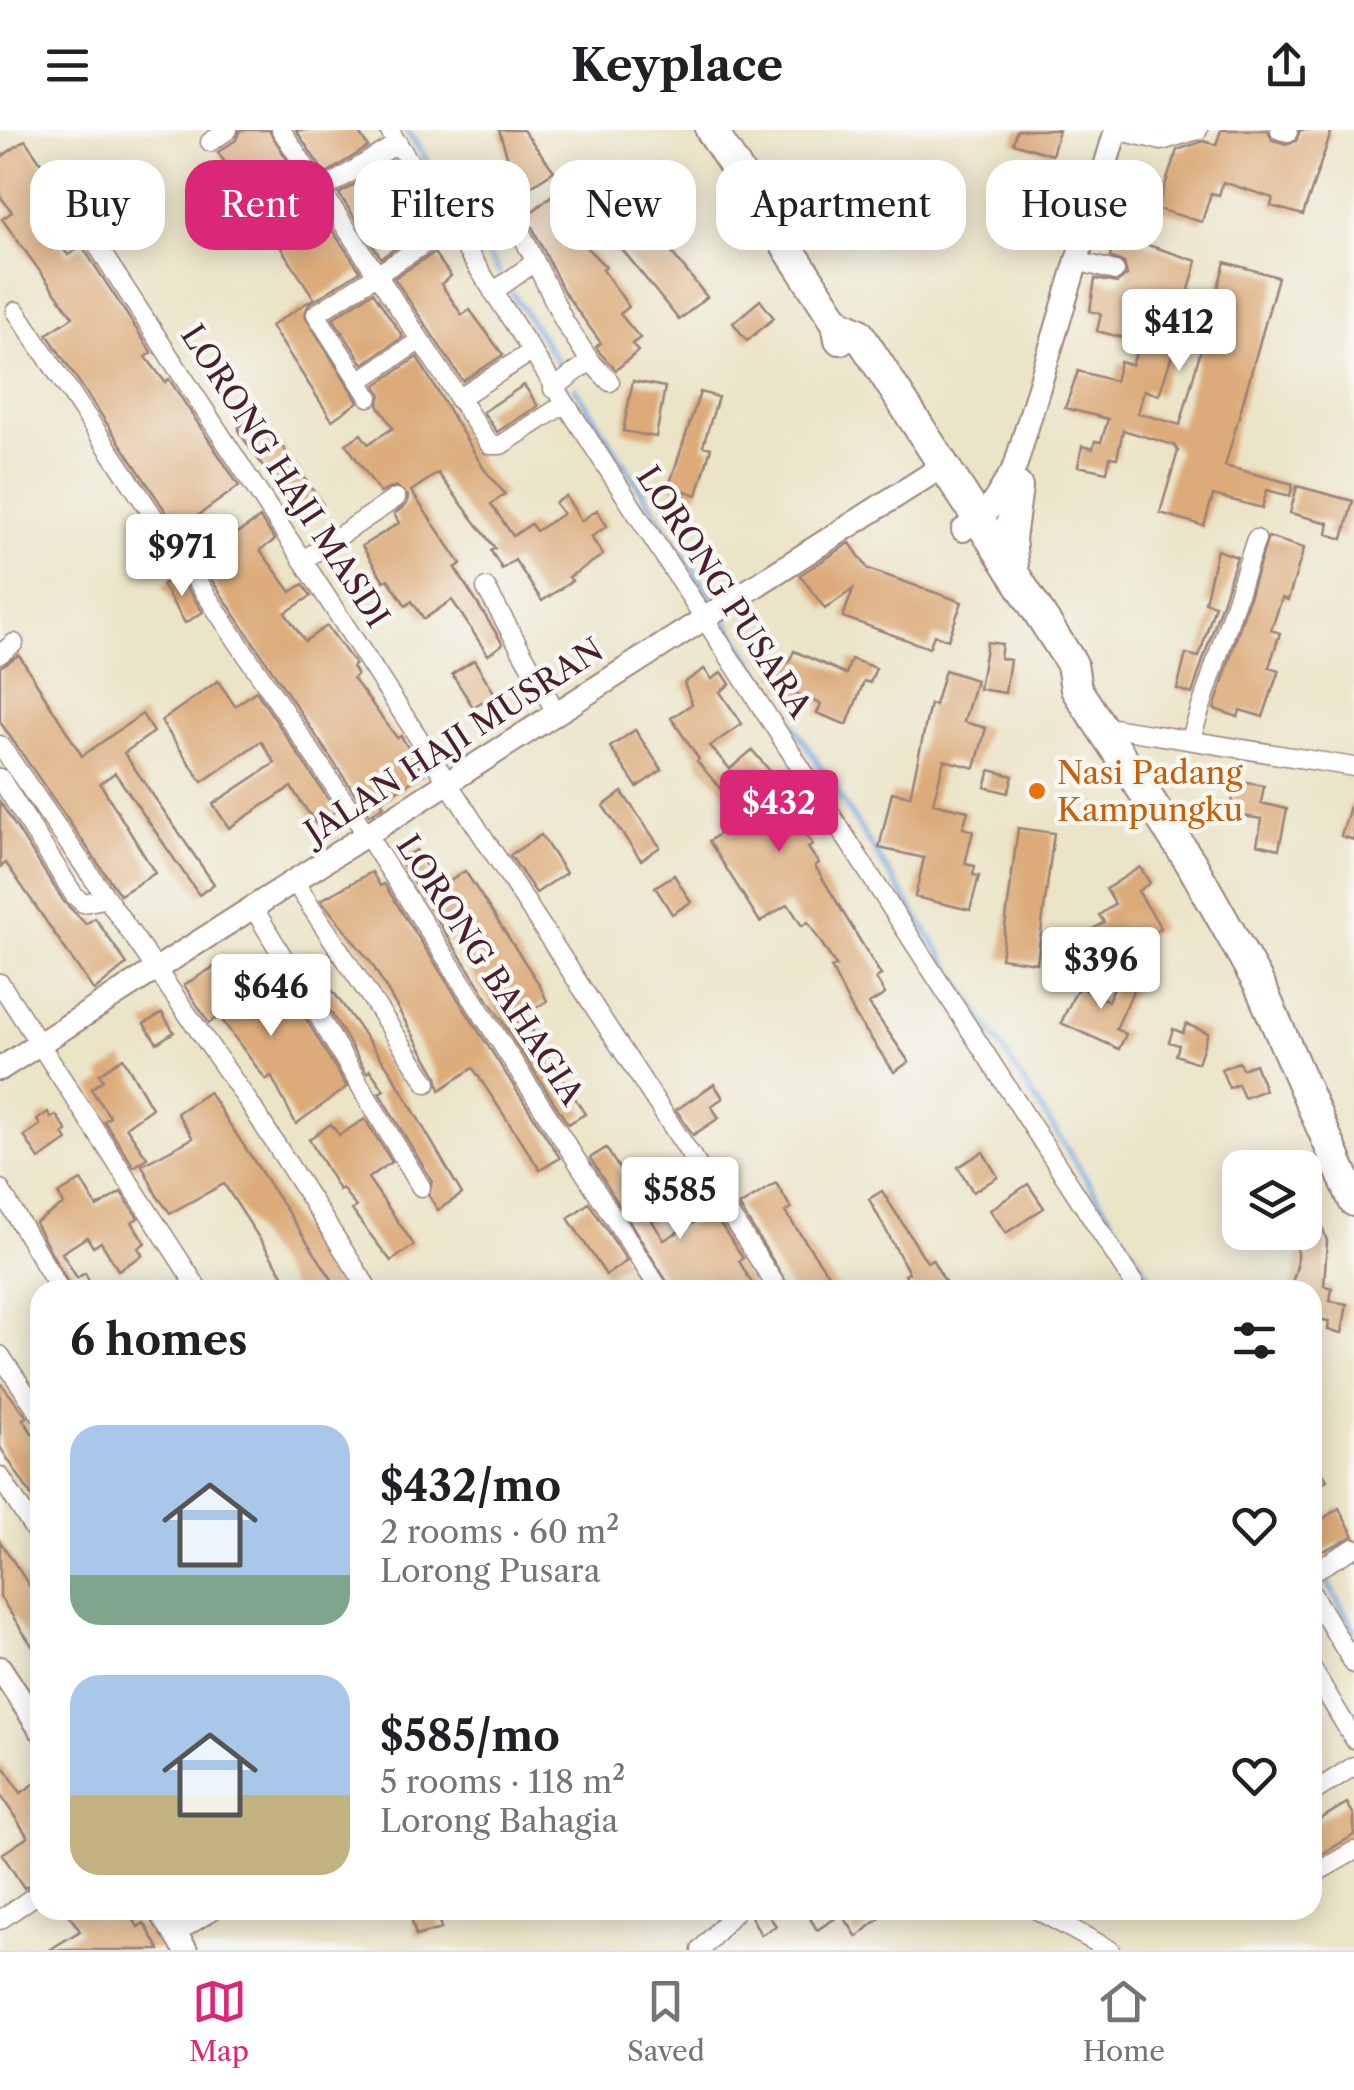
<!DOCTYPE html>
<meta charset="utf-8">
<style>
:root{--surface:#fff;--page:#f6f6f6;--text:#202124;--muted:#757577;--line:#e0e0e0;--accent:#db2777}
body{margin:0;font-family:"Libre Caslon Text",serif;background:var(--page);color:var(--text);height:100vh;display:flex;flex-direction:column;font-size:38px;white-space:nowrap}
*{box-sizing:border-box;margin:0}
p{font-size:32px;color:var(--muted)}
.icon{flex:none;width:55px;height:55px;fill:none;stroke:currentColor;stroke-width:2;stroke-linecap:round;stroke-linejoin:round}
.map{position:relative;flex:1;overflow:hidden}
.details{position:absolute;left:30px;top:1150px;width:1292px;height:640px;display:flex;flex-direction:column;background:var(--surface);border-radius:30px;box-shadow:0 5px 25px #0003}
.details>*{flex:none}
.guide{position:absolute;left:30px;top:30px;width:1295px;height:90px;display:flex;gap:20px}
.fabs{position:absolute;left:1222px;top:1020px;display:grid;gap:20px}
.fabs a{display:grid;place-items:center;width:100px;height:100px;border-radius:20px;background:var(--surface);box-shadow:0 5px 25px #0003;font-size:50px}
.price{position:absolute;translate:-50% -85px;padding:0 22px;border-radius:10px;background:#fff;color:#222;font-size:32px;line-height:65px;filter:drop-shadow(0 2px 5px #0008)}
.price::after{content:'';position:absolute;left:50%;top:60px;width:30px;height:22px;margin-left:-15px;background:inherit;clip-path:polygon(0 0,100% 0,50% 100%)}
.price.current{background:var(--accent);color:#fff}
ul{padding:0;list-style:none}
li{display:flex;align-items:center;gap:30px;height:250px;padding:0 40px}
li span{display:grid;place-items:center;flex:none;width:280px;height:200px;border-radius:30px;color:#555}
li>.icon{margin-inline-start:auto}
span .icon{width:120px;height:120px;fill:#fffc;stroke-width:1}
li b{font-size:42px}
h2{display:flex;justify-content:space-between;align-items:center;height:120px;padding:0 40px;font-size:42px}
.pill{padding:0 35px;border-radius:30px;background:var(--surface);box-shadow:0 5px 25px #0003;font-size:35px;line-height:90px}
.pill.current{background:var(--accent);color:#fff}
header{display:flex;justify-content:space-between;align-items:center;height:130px;padding:0 40px;background:var(--surface);font-size:45px;font-weight:700}
.dock{display:flex;justify-content:space-around;align-items:center;height:140px;border-top:2px solid var(--line);background:var(--surface);font-size:28px;color:var(--muted)}
.dock a{display:grid;justify-items:center;gap:5px}
.dock .current{color:var(--accent)}
.map>svg:first-child{display:block}
</style>
<header><svg class="icon" aria-label="menu" viewBox="0 0 24 24"><path d="M4 6h16M4 12h16M4 18h16"/></svg>Keyplace<svg class="icon" aria-label="share" viewBox="0 0 24 24"><path d="M12 15V3M7 8l5-5 5 5M5 13v7h14v-7"/></svg></header>
<div class="map">
<svg width="1354" height="1820" viewBox="0 0 1354 1820">
<rect width="100%" height="100%" fill="#f6f6f2"/>
<filter id="ink" filterUnits="userSpaceOnUse"><feTurbulence type="fractalNoise" baseFrequency=".01" numOctaves="2"/><feDisplacementMap in="SourceGraphic" scale="20" xChannelSelector="R" yChannelSelector="G"/><feConvolveMatrix kernelMatrix="1 2 1 2 8 2 1 2 1" color-interpolation-filters="sRGB"/></filter>
<filter id="wash" filterUnits="userSpaceOnUse"><feTurbulence type="fractalNoise" baseFrequency=".0048" numOctaves="4" result="noise"/><feDisplacementMap in="SourceGraphic" scale="40" xChannelSelector="R" yChannelSelector="G"/><feGaussianBlur stdDeviation="2.25" result="paint"/><feColorMatrix in="noise" values="0 0 0 0 0 0 0 0 0 0 0 0 0 0 0 0 0 1.4 0 .05"/><feComposite in="paint" operator="in"/></filter>
<g filter="url(#wash)">
<rect width="100%" height="100%" fill="#ebe4c7"/>
<g fill="none" stroke-linecap="round" stroke-linejoin="round">
<!-- stream -->
<path stroke="#77a9e3" stroke-width="5" d="M407 0 499 142
M513 164 561 237
M575 258 712 469
M727 492 1158 1160
M1325 1449 1354 1499"/>
</g>
<g id="blocks">
<!-- building -->
<path fill="#dcab79" d="M240 0H269L304 57 260 87 218 22 236 10Z
M296 0H357L368 17 325 44Z
M499 0H523L554 41 494 80 487 68 476 74 465 57 508 29Z
M1017 0H1059L1052 25 1013 13Z
M1221 0H1268L1272 10 1286 14 1296 11 1300 0H1332L1303 85 1271 76 1273 68 1223 52 1219 65 1211 63 1202 92 1157 79 1177 20 1204 11 1216 15Z
M25 10 44 37 40 39 59 69 64 87 48 98 68 125 82 116 152 223 146 227 165 252 169 249 239 356 196 387 217 417 260 388 275 410 260 420 291 462 303 454 311 466 285 483 305 511 327 496 355 534 352 537 357 545 353 548 397 608 401 606 424 644 381 671 384 676 369 685 47 204 73 187 2 89 12 82 0 66V28Z
M383 37 423 100 381 128 339 64Z
M557 61 572 81 560 91 606 137 603 140 629 177 620 184 640 208 632 214 638 221 616 240 600 223 596 217 601 213 564 162 527 86Z
M317 78 360 141 309 174 304 184 358 272 332 290 271 196 314 168 271 103Z
M638 80 707 167 679 190 609 103Z
M1117 105 1197 131 1189 160 1193 161 1159 265 1144 260 1138 283 1180 295 1225 132 1278 147 1225 336 1293 354 1290 366 1267 360 1262 378 1213 365 1204 396 1160 383 1178 321 1174 315 1123 300 1117 328 1110 327 1107 342 1078 336 1082 316 1093 319 1095 311 1101 312 1108 289 1065 278 1078 241 1115 251 1120 232 1132 235 1140 212 1097 201 1101 184 1090 181 1095 149 1117 153 1127 145 1124 133 1110 127Z
M434 123 451 146 441 154 462 185 470 180 503 225 463 251 394 148Z
M373 162 403 207 363 234 333 188Z
M760 170 774 188 747 211 733 193Z
M417 227 484 339 505 364 491 374 513 406 531 394 536 401 563 384 555 373 566 366 581 391 597 380 607 396 591 407 603 425 569 447 572 451 542 471 515 430 502 439 491 421 495 418 438 343 411 361 461 434 455 438 503 514 488 525 452 470 424 489 412 471 406 476 388 449 384 451 362 416 399 393 394 384 407 374 408 366 396 356 380 363 346 314 361 304 368 314 393 298 378 275 381 265 376 255Z
M633 251 665 257 656 307 623 301Z
M524 255 538 276 497 302 483 282Z
M700 262 718 267 703 316 711 318 697 365 669 356Z
M259 284 323 375 301 390 239 302V297Z
M1297 356 1353 371 1343 409 1327 404 1329 393 1290 383Z
M1268 407 1304 418 1288 470 1282 468 1271 500 1280 503 1269 537 1279 540 1263 587 1240 580 1238 587 1214 579Z
M850 413 868 439 962 472 948 510 934 505 929 518 843 487 853 459 825 479 800 445Z
M1217 420 1237 427 1192 564 1177 559 1186 524 1199 527 1215 475 1205 472Z
M178 445 203 482 185 493 162 455Z
M987 512 1002 514 1000 528 1010 530 1005 563 979 559Z
M794 521 846 544 851 529 876 538 870 553 864 551 847 595 817 583 821 574 779 556 782 549 773 545 780 528 789 532Z
M19 525 82 626 142 584 154 602 124 623 214 754 199 765 115 643 100 653 155 743 120 765 0 592V537Z
M474 530 495 564 473 577 452 544Z
M704 539 712 549 722 542 730 554 720 562 742 594 710 616 730 639 752 620 776 648 781 643 800 664 778 683 792 704 801 697 813 715 808 718 819 733 815 736 881 845 876 848 885 864 869 874 909 932 894 942 855 885 831 838 836 836 808 792 802 796 788 774 760 792 709 711 744 686 697 631 699 629 671 588 692 574 684 553Z
M945 540 976 550 964 592 986 598 975 638 944 630 933 673 968 681 963 698 973 701 965 734 975 736 973 745 979 746 970 780 915 767 924 728 879 718 892 662 910 666 930 574 935 575Z
M218 551 235 576 256 561 336 681 316 694 291 657 229 698 213 674 275 633 261 611 202 652 161 591Z
M635 600 662 640 637 657 610 617Z
M990 640 1013 646 1008 663 985 657Z
M1236 651 1264 656 1261 673 1287 679 1279 719 1257 714 1262 689 1230 684Z
M622 662 660 717 641 730 603 676Z
M0 672 64 772 86 794 95 788 127 834 94 861 6 733 0 737Z
M1351 673H1354V710L1341 706Z
M1018 698 1054 703 1037 833 1001 828Z
M541 705 566 743 536 763 510 725Z
M416 720 440 758 465 741 539 854 547 871 523 886 585 984 568 994 405 740 401 730Z
M1140 737 1150 753 1138 761 1161 798 1101 836 1087 803 1104 792 1099 785 1115 774 1106 759Z
M372 742 380 756 384 754 560 1028 540 1040 473 938 440 960 437 946 372 834 321 770Z
M674 745 691 772 672 784 655 757Z
M227 829 268 882 292 866 347 957 296 994 271 946 266 950 219 886 209 893 184 855Z
M1121 842 1138 850 1116 899 1126 904 1119 919 1061 893 1076 861 1081 858 1108 871Z
M332 860 391 942 462 1064 438 1080 429 1066 432 1051 379 963 384 960 370 940 367 943 322 867Z
M162 883 174 902 157 913 144 894Z
M1186 894 1208 903 1198 933 1176 925 1179 915 1169 912 1173 899 1183 903Z
M123 928 152 978 126 997 147 1028 134 1037 104 991 110 987 91 959 103 950 99 944Z
M1239 932 1242 939 1255 934 1265 960 1244 968 1238 954 1229 958 1221 939Z
M714 954 723 968 711 976 719 988 693 1005 676 980Z
M209 962 223 984 339 1160H293L224 1054 170 1083 157 1066 142 1035 193 1008 177 983Z
M48 982 51 988 56 985 67 1001 63 1004 67 1010 39 1029 24 1006 40 995 37 990Z
M365 989 392 1032 368 1048 414 1115 391 1131 362 1094 352 1080 356 1077 342 1058 339 1060 309 1009 331 994 339 1005Z
M606 1018 664 1110 705 1086 708 1090 715 1086 743 1128 739 1131 756 1160 762 1156 764 1160H672L590 1028Z
M983 1022 998 1047 973 1062 958 1037Z
M81 1050 97 1077 121 1062 138 1088 132 1092 145 1113 138 1118 143 1125 118 1140 101 1112 93 1117 87 1107 62 1123 77 1148 85 1143 94 1160H72L35 1093 64 1074 58 1064Z
M776 1053 791 1078 785 1082 839 1160H791L739 1076Z
M1028 1054 1044 1078 1006 1103 990 1080Z
M882 1061 927 1132 932 1129 950 1160H914L905 1145 909 1143 869 1069Z
M589 1073 627 1131 606 1145 568 1088Z
M1316 1079 1327 1111 1324 1156 1332 1158 1330 1171 1347 1174 1342 1203 1328 1200 1329 1191 1312 1188V1160H1290L1297 1136V1102H1305V1087Z
M0 1252 27 1287 23 1289 40 1315V1379L0 1317Z
M1312 1328 1327 1350 1312 1360Z
M1339 1378 1354 1406 1323 1421 1312 1405V1396Z
M0 1411 40 1472V1528L0 1467Z
M0 1631 21 1663 40 1650V1725L35 1728 40 1750 24 1758 2 1724 28 1707 0 1664Z
M1347 1673 1354 1685V1705L1312 1730V1694Z
M66 1780H128L138 1797 144 1793 160 1820H49L80 1801Z
M409 1780H436L441 1799 416 1806Z
M748 1780H765L776 1796 761 1805Z
M805 1780H890L857 1807 842 1784 817 1800Z"/>
</g>
</g>
<g filter="url(#ink)">
<use href="#blocks" fill-opacity="0" stroke="#9a8279" stroke-width="2.5"/>
<g fill="none" stroke-linecap="round" stroke-linejoin="round">
<!-- minor casing -->
<g stroke="#9a8279" stroke-width="21">
<path id="minor" d="M281 0 490 315H501L563 275
M389 0 1138 1160
M1116 0 1162 11 1198 0
M1280 0 1288 2
M210 12 228 0
M70 74 779 1160
M512 84 564 191 590 231 553 259
M272 91 398 13
M1077 131 1115 141
M493 162 535 132
M16 181 367 705 660 1160
M590 231 610 252
M359 251 419 211
M369 267 316 184 451 97
M458 269 531 222
M305 429 396 368
M486 458 556 582
M0 524 14 513
M1101 596 1354 637
M1191 608 1256 409
M0 615 248 971 369 1160
M0 648 74 765 83 773 104 769
M294 751 427 953
M253 777 421 1057
M0 853 199 1160
M0 1059 60 1160
M0 1225 40 1284
M0 1346 40 1409
M1312 1442 1354 1418
M1312 1464 1354 1534
M1312 1539 1354 1609
M1312 1663 1354 1636
M1312 1745 1354 1721
M1037 1780 1110 1820
M0 1790 40 1762
M175 1804 213 1780
M701 1820 736 1780"/>
</g>
<!-- tertiary casing -->
<g stroke="#9a8279" stroke-width="26">
<path id="tertiary" d="M963 400 987 382 1015 337 1116 0
M0 939 943 336
M0 1538 40 1599
M159 1780 186 1820"/>
</g>
<!-- trunk casing -->
<g stroke="#9a8279" stroke-width="34">
<path id="trunk" d="M711 0 837 193 840 209
M837 193 858 203 1072 534 1076 559 1191 733 1260 856 1354 1071
M1013 439 1010 409 1017 357"/>
</g>
<!-- minor -->
<use href="#minor" stroke="#fff" stroke-width="18"/>
<!-- tertiary -->
<use href="#tertiary" stroke="#fff" stroke-width="22"/>
<!-- trunk -->
<use href="#trunk" stroke="#fff" stroke-width="30"/>
</g>
</g>
<!-- markers -->
<circle fill="#e8710a" stroke="#f6f6f2" stroke-width="4" cx="1037" cy="661" r="10"/>
<g text-anchor="middle" stroke-width="9" stroke-linejoin="round" paint-order="stroke">
<!-- street labels -->
<g font-size="32" fill="#4a1f2b" stroke="#f6f6f2">
<text transform="translate(285 346) rotate(57)" y="11">LORONG HAJI MASDI</text>
<text transform="translate(724 462) rotate(57)" y="11">LORONG PUSARA</text>
<text transform="translate(454 611) rotate(-33)" y="11">JALAN HAJI MUSRAN</text>
<text transform="translate(490 840) rotate(57)" y="11">LORONG BAHAGIA</text>
</g>
<!-- food labels -->
<g font-size="32" fill="#c56008" stroke="#f6f6f2" text-anchor="start">
<text x="1057" y="654">Nasi Padang<tspan x="1057" dy="37">Kampungku</tspan></text>
</g>
</g>
</svg>
<div class="fabs">
<a><svg class="icon" aria-label="layers" viewBox="0 0 24 24"><path d="M12 4l9 5-9 5-9-5zM3 14l9 5 9-5"/></svg></a>
</div>
<b class="price" style="left:1179px;top:244px">$412</b>
<b class="price" style="left:182px;top:469px">$971</b>
<b class="price current" style="left:779px;top:725px">$432</b>
<b class="price" style="left:1101px;top:882px">$396</b>
<b class="price" style="left:271px;top:909px">$646</b>
<b class="price" style="left:680px;top:1112px">$585</b>
<div class="guide">
<a class="pill">Buy</a>
<a class="pill current">Rent</a>
<a class="pill">Filters</a>
<a class="pill">New</a>
<a class="pill">Apartment</a>
<a class="pill">House</a>
</div>
<section class="details">
<h2>6 homes<svg class="icon" aria-label="filters" viewBox="0 0 24 24"><path d="M4 7h16M4 17h16"/><circle cx="9" cy="7" r="2"/><circle cx="15" cy="17" r="2"/></svg></h2>
<ul>
<li><span style="background:linear-gradient(#a9c7e8 75%,#7fa58c 0)"><svg class="icon" aria-label="home" viewBox="0 0 24 24"><path d="M3 11l9-7 9 7M6 9v11h12V9"/></svg></span><div><b>$432/mo</b><p>2 rooms · 60 m²</p><p>Lorong Pusara</p></div><svg class="icon" aria-label="heart" viewBox="0 0 24 24"><path d="M12 20l-8-8c-3-5 5-10 8-4 3-6 11-1 8 4z"/></svg></li>
<li><span style="background:linear-gradient(#a9c7e8 60%,#c2b280 0)"><svg class="icon" aria-label="home" viewBox="0 0 24 24"><path d="M3 11l9-7 9 7M6 9v11h12V9"/></svg></span><div><b>$585/mo</b><p>5 rooms · 118 m²</p><p>Lorong Bahagia</p></div><svg class="icon" aria-label="heart" viewBox="0 0 24 24"><path d="M12 20l-8-8c-3-5 5-10 8-4 3-6 11-1 8 4z"/></svg></li>
</ul>
</section>
</div>
<nav class="dock">
<a class="current"><svg class="icon" aria-label="map" viewBox="0 0 24 24"><path d="M3 6l6-2 6 2 6-2v14l-6 2-6-2-6 2zM9 4v14M15 6v14"/></svg>Map</a>
<a><svg class="icon" aria-label="saved" viewBox="0 0 24 24"><path d="M7 4h10v16l-5-4-5 4z"/></svg>Saved</a>
<a><svg class="icon" aria-label="home" viewBox="0 0 24 24"><path d="M3 11l9-7 9 7M6 9v11h12V9"/></svg>Home</a>
</nav>
